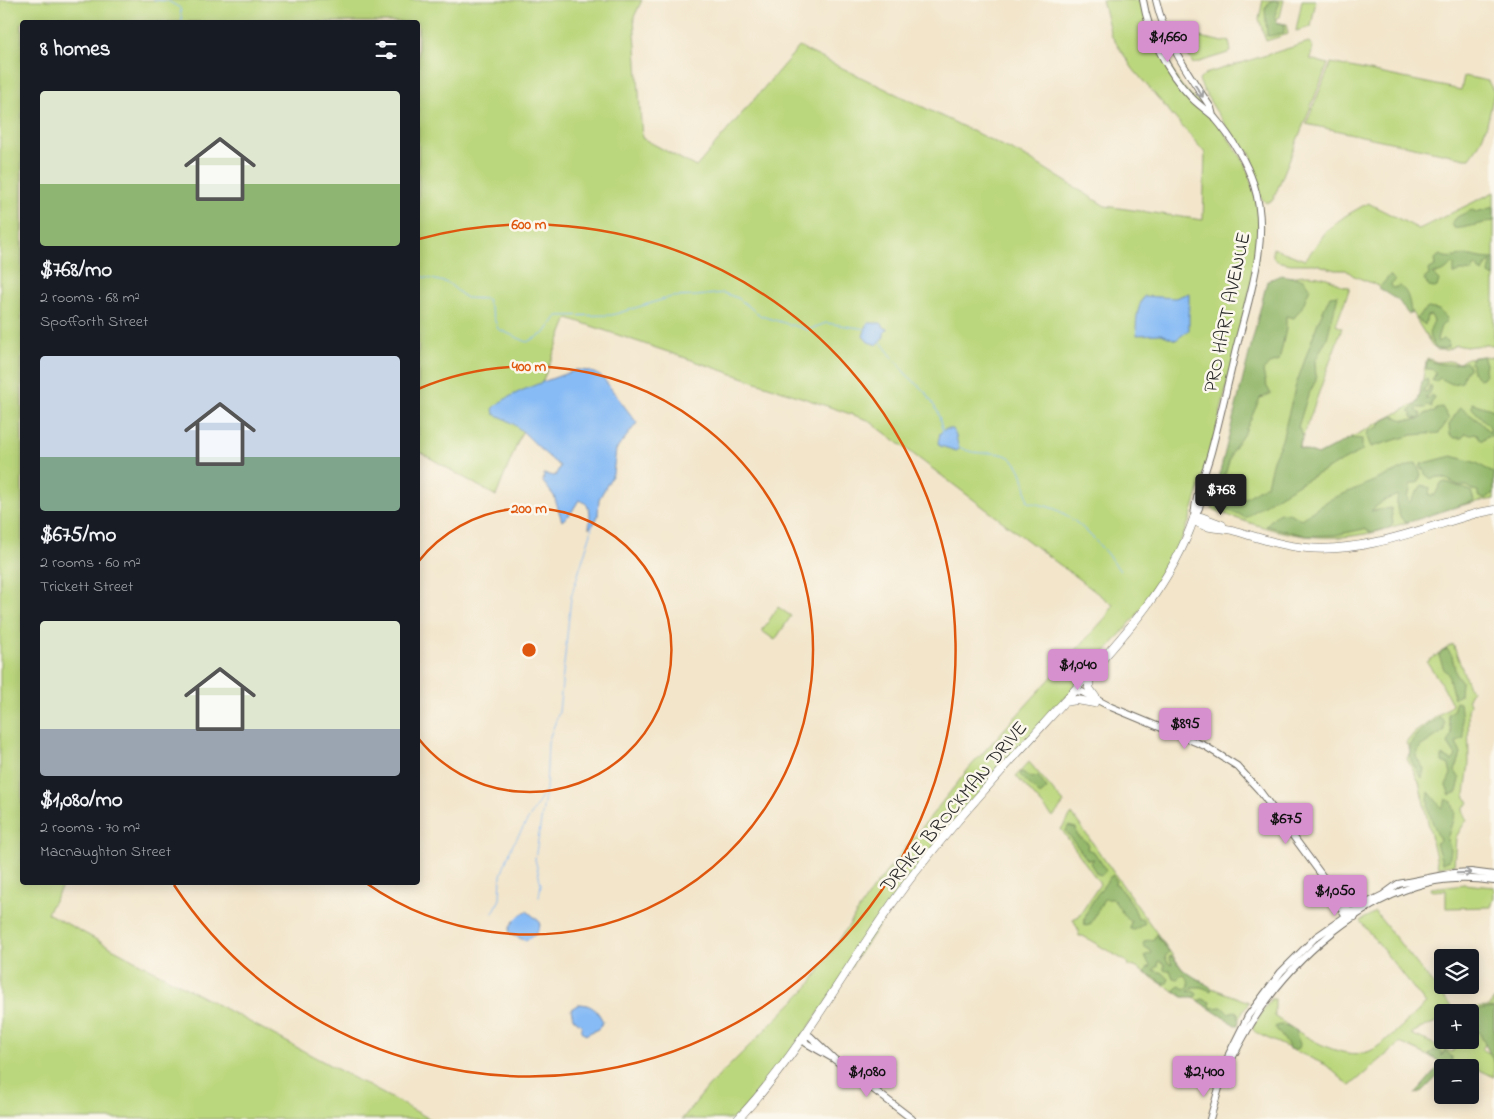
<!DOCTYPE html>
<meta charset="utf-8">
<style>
:root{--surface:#171b24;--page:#242831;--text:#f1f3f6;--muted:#9ea1a6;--accent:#d690ce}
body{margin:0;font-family:"Indie Flower",sans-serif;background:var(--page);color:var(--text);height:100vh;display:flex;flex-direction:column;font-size:19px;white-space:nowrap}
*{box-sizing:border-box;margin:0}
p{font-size:16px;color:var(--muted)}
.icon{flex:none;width:28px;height:28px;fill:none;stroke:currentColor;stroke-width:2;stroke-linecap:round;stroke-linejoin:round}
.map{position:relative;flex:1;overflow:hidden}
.details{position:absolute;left:20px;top:20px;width:400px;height:865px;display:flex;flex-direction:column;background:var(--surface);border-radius:5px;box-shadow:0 2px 12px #0003}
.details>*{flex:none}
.fabs{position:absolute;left:1434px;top:949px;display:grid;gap:10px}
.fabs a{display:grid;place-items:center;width:45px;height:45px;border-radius:5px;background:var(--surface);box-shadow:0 2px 12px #0003;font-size:25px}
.price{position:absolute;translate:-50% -42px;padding:0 11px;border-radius:5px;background:var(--accent);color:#111;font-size:16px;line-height:32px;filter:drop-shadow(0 1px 2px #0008)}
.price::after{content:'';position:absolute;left:50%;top:30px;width:15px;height:11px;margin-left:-8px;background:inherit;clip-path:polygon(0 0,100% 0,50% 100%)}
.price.selected{background:#222;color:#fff}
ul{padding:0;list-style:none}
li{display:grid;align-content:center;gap:10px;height:265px;padding:0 20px}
li span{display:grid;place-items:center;height:155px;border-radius:5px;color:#555}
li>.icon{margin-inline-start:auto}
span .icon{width:90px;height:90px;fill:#fffc;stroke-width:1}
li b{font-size:21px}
h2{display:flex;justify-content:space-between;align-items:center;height:60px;padding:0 20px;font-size:21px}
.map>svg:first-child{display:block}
</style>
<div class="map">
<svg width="1494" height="1119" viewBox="0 0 1494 1119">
<rect width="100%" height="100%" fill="#fbf7ec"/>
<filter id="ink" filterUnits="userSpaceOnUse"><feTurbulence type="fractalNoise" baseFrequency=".02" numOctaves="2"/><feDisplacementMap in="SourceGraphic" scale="10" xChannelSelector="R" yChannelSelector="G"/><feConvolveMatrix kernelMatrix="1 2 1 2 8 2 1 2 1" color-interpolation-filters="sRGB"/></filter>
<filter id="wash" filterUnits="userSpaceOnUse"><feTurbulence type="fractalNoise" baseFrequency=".0096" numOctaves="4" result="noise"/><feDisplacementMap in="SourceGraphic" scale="20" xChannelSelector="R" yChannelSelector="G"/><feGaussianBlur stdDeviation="1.12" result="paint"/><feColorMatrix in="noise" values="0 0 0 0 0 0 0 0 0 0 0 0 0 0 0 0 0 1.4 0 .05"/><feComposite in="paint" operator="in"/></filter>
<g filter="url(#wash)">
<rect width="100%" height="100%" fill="#f2e5ca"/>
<!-- green -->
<path fill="#bbd77d" stroke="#738154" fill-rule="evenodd" d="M0 0H642L634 17 642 138 696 167 799 47 1028 158 1105 206 1203 220 1205 153 1133 69 1111 35 1102 0H1143L1150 27 1179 83 1213 116 1246 164 1260 213 1257 262 1212 447 1189 522 1176 551 1136 616 913 876 809 1027 738 1119H682L709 1086 809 986 872 890 970 767 1106 617 1113 605 868 420 568 318 496 496 418 451V22H22V882L64 883 47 913 430 1119H0Z
M1263 0H1284L1280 17H1277L1276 22 1286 24 1288 34 1266 41 1259 19Z
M1302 0H1316L1311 27 1296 31Z
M1176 32 1223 42 1229 40 1231 52 1193 64Z
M1309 42 1313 47 1310 59 1328 64 1273 200 1266 203 1260 197 1251 154C1238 147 1204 95 1199 80L1205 74Z
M1331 63 1461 90 1464 76 1488 81 1494 92C1489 117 1486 138 1470 158H1465L1306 124Z
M1494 192V345H1483L1466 347 1456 345 1447 350H1437L1433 347 1409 308 1389 290 1354 276 1346 270H1336L1315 264H1291L1276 261 1273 257V248L1305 260 1328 229 1345 216 1368 203 1419 229Z
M1304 275C1313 275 1323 276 1332 280 1339 284 1341 287 1350 287L1336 325 1342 328 1299 448 1318 455 1418 402 1427 358 1437 362 1449 361 1459 363 1467 358 1483 356 1494 357V499C1456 504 1420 519 1383 530 1320 547 1270 532 1212 509L1270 279Z
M778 607 791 616 775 640 762 631Z
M1453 644 1469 687 1472 691 1468 698 1470 705 1468 710 1469 763 1465 795 1469 803 1465 806 1463 810 1467 819 1456 837 1454 865 1438 867 1419 782 1407 759 1410 751 1406 743 1414 733 1451 706 1452 704 1441 683 1427 662Z
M1029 762 1064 803 1053 817 1016 776Z
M1072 814 1183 970 1209 987 1249 1002 1235 1025 1192 996 1183 997 1135 967 1128 966 1127 962 1083 936H1079L1078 929 1073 919 1079 916 1100 884 1061 829Z
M1464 884 1494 887V898L1491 907 1446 908V890L1432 891 1431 888Z
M1375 912 1453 1009 1489 1007 1494 999V1031L1482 1049 1494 1056V1077C1471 1065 1469 1067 1445 1067L1442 1062 1400 1043 1350 1086 1326 1065 1256 1033 1252 1028 1271 999H1275V1017C1299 1032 1341 1063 1370 1051 1384 1045 1413 1015 1426 1004L1360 921ZM1442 1012H1470V1040H1456L1459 1044 1452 1052 1411 1034C1416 1030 1435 1022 1440 1021L1442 1023Z"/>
<!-- forest -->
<path fill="#94b86c" stroke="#60724c" d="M1274 0 1280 2 1274 17 1278 23 1284 24V33L1270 36H1267L1265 9 1269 2Z
M1494 207V221C1485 222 1460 230 1454 228L1452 223 1457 217 1472 210 1476 212Z
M1440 255C1450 261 1460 254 1471 256 1479 258 1486 259 1494 259V277L1489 274 1491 262 1487 264 1483 272 1479 270 1477 266 1474 267 1472 272C1464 271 1460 269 1454 275V265L1452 263C1447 271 1441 274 1432 273L1439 280 1437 287 1434 288 1429 287 1424 279 1429 275 1428 270 1435 266 1434 259Z
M1281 275 1303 279 1310 288 1302 307 1294 318 1286 316V329L1279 361 1269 364 1263 371 1266 385 1271 394 1260 398 1245 432 1232 451 1223 482 1217 484 1267 281Z
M1390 275 1395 281 1391 285 1393 288 1400 286C1409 292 1410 304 1411 314H1408L1398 300 1379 288Z
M1338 295 1327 338 1315 361 1316 380 1307 398 1298 427 1303 436 1298 448 1318 455 1351 438 1362 439V451C1321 472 1282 491 1245 518L1239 514 1218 509 1215 504 1220 490 1223 497C1244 507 1249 493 1267 485L1273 460 1282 440 1295 388 1318 322 1330 296Z
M1428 308 1439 310 1447 318 1445 323 1441 326 1437 339 1438 342 1443 339 1448 341V347L1442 349H1436C1428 335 1427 335 1434 321L1431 315 1427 316 1425 325 1417 319 1419 315Z
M1483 356 1486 364 1485 369 1486 374 1483 378 1479 379 1472 372V364L1470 363 1472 358Z
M1427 359C1435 366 1455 365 1466 362L1469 366V369L1465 372 1462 382 1452 384 1440 378 1436 381H1433L1432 380 1436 373 1432 369H1426Z
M1427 378 1428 384 1423 391 1427 392 1429 387H1432L1430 393 1425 399H1428L1431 395 1434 397 1431 404 1432 408 1427 406 1425 408H1418L1416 410 1421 414V417L1418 419 1412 417V413L1409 412 1418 402 1422 381Z
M1472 403 1494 410V436H1487L1484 440H1481L1477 434 1474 433 1470 435 1466 433 1462 438H1455L1450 435 1449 425 1460 407 1480 422 1490 433V427L1472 408Z
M1442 407 1449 419 1439 433 1412 435 1371 447 1367 437 1368 431 1379 427 1381 422 1393 416 1404 420 1421 419 1426 413 1435 412 1437 408Z
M1452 456 1477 463 1494 474V493L1484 499 1478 496V491L1473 490 1467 486C1454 488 1445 472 1431 479L1425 474 1424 469H1421V464Z
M1416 463 1421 474 1419 482 1410 485V491L1407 497 1409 503 1422 485 1430 488 1429 495H1435L1441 483 1446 482 1471 491 1474 501 1406 523C1397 516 1395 505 1398 495L1383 501 1371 511 1391 508 1393 524 1389 528 1371 533 1364 529 1335 535 1307 536 1266 526C1279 510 1283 509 1301 519L1329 500Z
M1447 649 1452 656 1456 674 1461 681 1460 695 1454 698 1448 674 1444 669 1439 656 1441 652Z
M1456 702 1460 703 1464 738 1456 742 1461 754 1455 771 1460 779 1457 792 1450 795 1446 785 1451 774 1449 765 1442 762V755L1452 761 1456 756 1448 744 1451 734 1448 714 1453 711Z
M1440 717 1445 722 1444 731 1420 747 1416 757 1424 769 1422 778C1418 772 1412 764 1410 757 1406 736 1426 727 1440 717Z
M1021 772 1024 773 1031 778 1038 776 1047 789 1040 795 1020 775Z
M1429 792 1442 808 1446 799 1452 802 1455 813 1447 839 1451 850 1449 860 1442 863 1436 843 1440 841C1434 824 1425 811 1429 792Z
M1068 826 1076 828 1077 835 1089 844 1087 849 1094 852 1106 870 1102 875 1097 874 1090 863 1094 859 1088 860 1086 858 1066 831Z
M1113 875 1116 880 1115 884 1118 885 1122 892C1129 896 1136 911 1138 919L1142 918 1145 921 1144 924 1134 930 1130 929 1131 920 1126 918 1113 899H1104L1090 925 1085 926C1081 912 1102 889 1110 877Z
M1156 934 1169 952 1165 957 1168 963 1172 965 1169 957 1172 956 1183 970 1212 988 1211 991 1201 987H1193L1188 992 1193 991 1196 993 1197 995 1195 997H1183L1174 990 1179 986 1186 989 1188 988C1190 982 1188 978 1183 975L1177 979 1173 978 1170 970 1166 971 1164 970V964L1159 961 1158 966 1153 970 1163 973 1169 979 1167 983 1163 984 1156 978 1145 973 1148 967H1151L1144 956 1152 953 1150 950 1145 947 1143 944 1145 941 1154 939Z
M1202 999 1210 1002 1211 1008 1222 1007 1228 1013 1235 1011 1238 1013 1239 1022 1238 1025H1235L1198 1001Z
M1494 1008V1062L1479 1032 1470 1034V1012H1462Z
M1279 1025 1288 1026 1298 1032 1296 1034 1300 1044 1299 1048 1294 1050 1289 1049 1288 1045 1275 1027Z
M1434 1050 1440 1051 1442 1056 1444 1051H1446L1452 1057V1060L1446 1067 1442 1068V1072L1423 1091 1415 1094 1442 1063 1429 1055Z"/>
<!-- water -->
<path fill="#87bbf5" stroke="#597390" d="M1189 293V330L1176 340 1161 334 1137 335C1135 321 1137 309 1144 296L1175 298Z
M869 323H881L885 328 888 329 884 333V337L877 345 868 342 863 336 867 325Z
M576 370C587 370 594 372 603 378L637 423 616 450 613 474 599 499 598 516 594 524 589 528C590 515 593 505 579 500L571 513 562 521 554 496 543 482 544 474 555 476 560 466C536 449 523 424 494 414L493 409C504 394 557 377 576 370Z
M945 429H953L956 436 959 449 957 451 940 446 938 443 940 433Z
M527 911 539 921 540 926 536 934 526 941 512 935 509 931C511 922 519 915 527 911Z
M579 1004C591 1004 598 1010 603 1022L598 1029 585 1035 581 1029 582 1026 573 1018 571 1009Z"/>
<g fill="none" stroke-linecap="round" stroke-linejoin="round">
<!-- stream -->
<path stroke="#87bbf5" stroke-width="1" d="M154 0 168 1 180 8 182 22
M418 274 423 277 448 283 466 298 487 299 498 329 527 342 545 333 557 316 612 315 671 297 697 296 723 293 738 298 761 316 808 330 826 323 866 329
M880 341 905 373 926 393 938 412 943 433
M959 447C976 456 983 451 1001 454 1022 458 1025 484 1028 502 1037 504 1047 506 1055 509 1081 521 1104 549 1120 571
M539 897 541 884 535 859 546 789 548 742 559 712 571 597 591 533 592 525
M493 913 500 899 501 875 512 846 545 792"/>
</g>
</g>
<g filter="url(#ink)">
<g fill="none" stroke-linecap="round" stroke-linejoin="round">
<!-- minor casing -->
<g stroke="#716c63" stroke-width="8">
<path id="minor" d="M1143 0C1149 35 1166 71 1191 97 1198 105 1207 110 1214 117 1231 137 1246 161 1254 185 1271 239 1249 297 1236 349 1228 383 1220 418 1211 452 1205 474 1195 495 1194 518
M1156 0C1165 41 1188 73 1211 108L1213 116
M1196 514 1199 508 1205 481
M1074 691 1082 692 1111 707 1205 746 1237 766 1259 790 1329 885 1355 917
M1329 885 1331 893 1348 919
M834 1059 810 1036H803L806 1043 834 1059 912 1119
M1228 1066C1238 1047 1248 1027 1260 1010 1296 956 1362 899 1426 883 1447 878 1473 878 1494 881
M1210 1119 1229 1054 1248 1016 1281 972 1316 937 1359 907 1383 895 1398 884 1454 873 1471 872 1494 875"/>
</g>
<!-- major casing -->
<g stroke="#716c63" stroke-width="9">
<path id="major" d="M1194 518C1199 529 1221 527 1232 530 1257 537 1281 546 1307 548 1365 553 1423 528 1478 513L1494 510
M1194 518 1201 517 1222 525
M1089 674V688L1096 698
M1064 702 1077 700 1094 703
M738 1119C807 1046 852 954 913 875 960 815 1012 759 1063 703 1114 646 1169 592 1194 518"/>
</g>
<!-- minor -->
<use href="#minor" stroke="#fff" stroke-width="6"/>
<!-- major -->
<use href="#major" stroke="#fff" stroke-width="8"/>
</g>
<!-- one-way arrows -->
<defs><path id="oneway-shaft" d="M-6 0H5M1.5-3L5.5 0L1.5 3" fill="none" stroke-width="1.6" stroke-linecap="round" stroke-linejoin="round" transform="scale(1.25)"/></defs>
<g stroke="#a0a0a0">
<use href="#oneway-shaft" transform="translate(1199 91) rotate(57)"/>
<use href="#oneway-shaft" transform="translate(1464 873) rotate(-2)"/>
</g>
</g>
<!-- distance rings -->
<g fill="none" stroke="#df570e" stroke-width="2.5">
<path d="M418 562A142 142 0 1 1 418 738"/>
<path d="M418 389A284 284 0 1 1 366 883"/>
<path d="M419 239A426 426 0 1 1 174 885"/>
</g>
<g text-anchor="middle" stroke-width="5" stroke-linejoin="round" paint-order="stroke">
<!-- street labels -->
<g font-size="20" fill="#2b2b2b" stroke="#fbf7ec">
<text transform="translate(1226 312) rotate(-78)" y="7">PRO HART AVENUE</text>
<text transform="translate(953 806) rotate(-50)" y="7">DRAKE BROCKMAN DRIVE</text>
</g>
</g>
<circle cx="529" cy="650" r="8" fill="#df570e" stroke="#fbf7ec" stroke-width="2.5"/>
<g font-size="15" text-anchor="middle" font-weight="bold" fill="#df570e" stroke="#fbf7ec" stroke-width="5" stroke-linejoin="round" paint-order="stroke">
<text x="529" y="229">600 m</text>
<text x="529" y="371">400 m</text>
<text x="529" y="513">200 m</text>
</g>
</svg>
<div class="fabs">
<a><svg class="icon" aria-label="layers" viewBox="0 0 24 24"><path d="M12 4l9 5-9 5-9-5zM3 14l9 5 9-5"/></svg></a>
<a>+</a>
<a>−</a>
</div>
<b class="price" style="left:1168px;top:63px">$1,660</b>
<b class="price selected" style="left:1221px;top:516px">$768</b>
<b class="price" style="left:1078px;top:691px">$1,040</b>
<b class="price" style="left:1185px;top:750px">$895</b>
<b class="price" style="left:1286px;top:845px">$675</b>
<b class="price" style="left:1335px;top:917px">$1,050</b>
<b class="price" style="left:867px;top:1098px">$1,080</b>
<b class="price" style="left:1204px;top:1098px">$2,400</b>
<section class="details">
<h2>8 homes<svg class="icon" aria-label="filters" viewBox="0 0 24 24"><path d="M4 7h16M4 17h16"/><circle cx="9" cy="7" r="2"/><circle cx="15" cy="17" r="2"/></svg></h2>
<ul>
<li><span style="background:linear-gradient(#dfe7d0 60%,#8fb573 0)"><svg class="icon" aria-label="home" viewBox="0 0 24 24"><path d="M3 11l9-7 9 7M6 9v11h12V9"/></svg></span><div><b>$768/mo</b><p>2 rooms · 68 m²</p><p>Spofforth Street</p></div></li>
<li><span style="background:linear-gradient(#c9d6e8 65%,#7fa58c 0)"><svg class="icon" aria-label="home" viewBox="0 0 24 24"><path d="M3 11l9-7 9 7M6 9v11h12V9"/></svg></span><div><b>$675/mo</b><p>2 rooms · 60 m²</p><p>Trickett Street</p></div></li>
<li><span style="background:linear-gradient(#dfe7d0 70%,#9aa5b1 0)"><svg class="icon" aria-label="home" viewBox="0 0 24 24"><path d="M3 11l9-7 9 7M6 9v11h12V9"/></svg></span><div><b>$1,080/mo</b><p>2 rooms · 70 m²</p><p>Macnaughton Street</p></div></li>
</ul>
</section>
</div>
